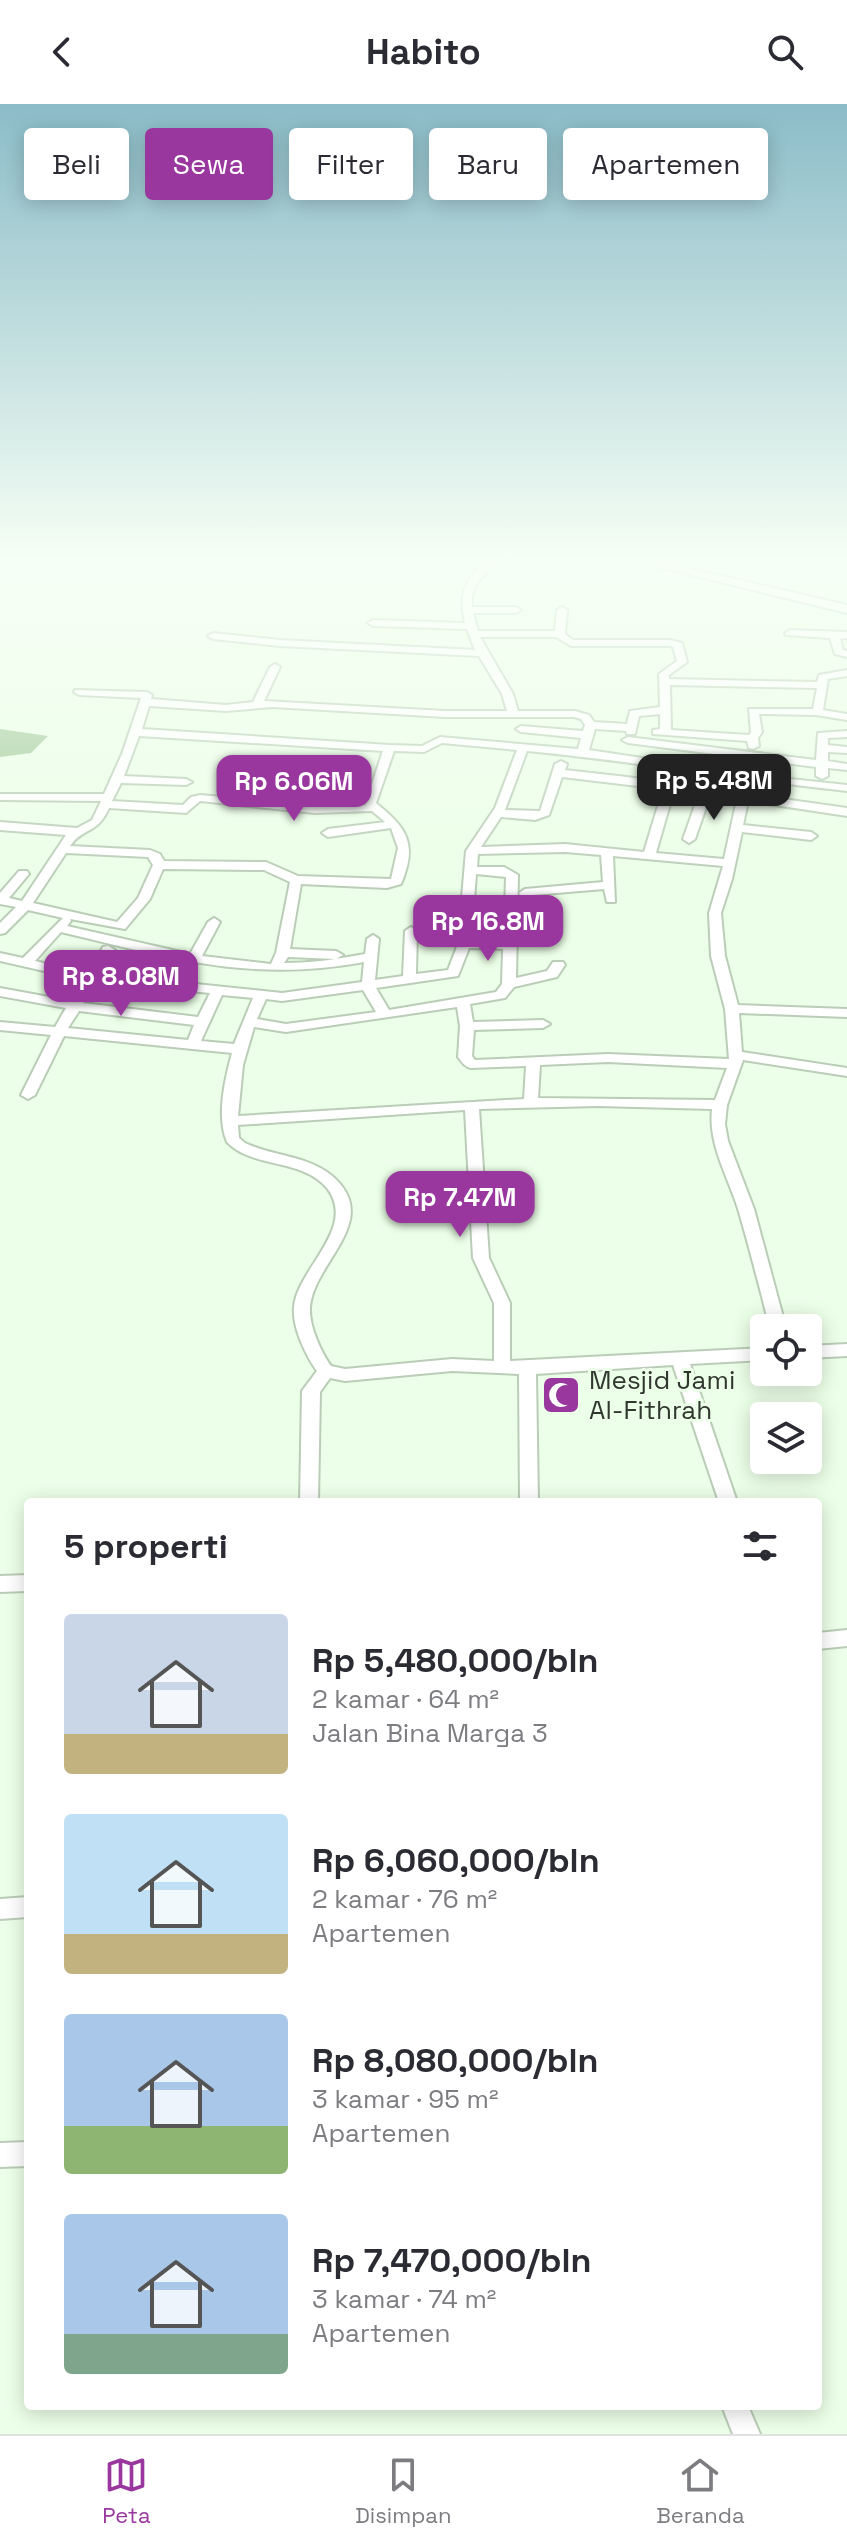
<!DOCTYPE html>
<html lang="id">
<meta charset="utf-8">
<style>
:root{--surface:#fff;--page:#f2f2f3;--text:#2b2b33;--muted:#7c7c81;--line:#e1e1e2;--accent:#99379e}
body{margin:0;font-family:"Space Grotesk",sans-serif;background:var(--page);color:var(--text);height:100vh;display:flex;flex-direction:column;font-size:30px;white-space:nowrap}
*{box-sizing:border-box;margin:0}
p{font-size:26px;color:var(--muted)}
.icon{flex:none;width:44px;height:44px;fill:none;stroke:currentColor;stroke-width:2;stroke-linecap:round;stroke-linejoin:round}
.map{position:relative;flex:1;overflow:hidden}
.side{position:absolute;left:24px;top:1394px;width:798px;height:912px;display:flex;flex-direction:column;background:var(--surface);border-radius:8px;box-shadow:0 4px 20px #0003}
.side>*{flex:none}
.top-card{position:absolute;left:24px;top:24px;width:800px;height:72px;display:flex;gap:16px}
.controls{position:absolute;left:750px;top:1210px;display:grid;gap:16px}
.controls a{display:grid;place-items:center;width:72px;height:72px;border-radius:8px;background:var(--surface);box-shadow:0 4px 20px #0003;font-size:40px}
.price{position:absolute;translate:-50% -68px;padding:0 18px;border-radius:16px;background:var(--accent);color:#fff;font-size:26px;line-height:52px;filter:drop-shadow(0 2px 4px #0008)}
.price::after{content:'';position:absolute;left:50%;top:48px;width:24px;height:18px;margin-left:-12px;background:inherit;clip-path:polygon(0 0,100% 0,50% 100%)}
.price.current{background:#222;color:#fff}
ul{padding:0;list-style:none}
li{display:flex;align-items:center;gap:24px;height:200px;padding:0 40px}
li span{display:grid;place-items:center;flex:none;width:224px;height:160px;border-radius:8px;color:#555}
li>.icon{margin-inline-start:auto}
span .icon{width:96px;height:96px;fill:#fffc;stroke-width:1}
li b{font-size:34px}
h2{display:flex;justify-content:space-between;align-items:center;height:96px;padding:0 40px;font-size:34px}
.tag{padding:0 28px;border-radius:8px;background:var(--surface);box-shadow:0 4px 20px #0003;font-size:28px;line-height:72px}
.tag.current{background:var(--accent);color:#fff}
header{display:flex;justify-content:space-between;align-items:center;height:104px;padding:0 40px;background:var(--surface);font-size:36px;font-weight:600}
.dock{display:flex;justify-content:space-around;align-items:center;height:112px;border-top:2px solid var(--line);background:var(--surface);font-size:22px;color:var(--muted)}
.dock a{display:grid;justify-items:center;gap:4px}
.dock .current{color:var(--accent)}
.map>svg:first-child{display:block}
</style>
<header><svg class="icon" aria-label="back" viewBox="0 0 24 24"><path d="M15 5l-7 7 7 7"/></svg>Habito<svg class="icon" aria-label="search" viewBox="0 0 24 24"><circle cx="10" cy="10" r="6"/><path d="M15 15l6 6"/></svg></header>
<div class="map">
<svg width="847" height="2330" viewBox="0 0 847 2330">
<rect width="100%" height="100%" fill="#ecffe8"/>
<!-- water -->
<path fill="#a0c998" d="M0 625 48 632 31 649 0 653Z"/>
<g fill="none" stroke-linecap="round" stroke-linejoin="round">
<!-- minor casing -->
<g stroke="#bacdb7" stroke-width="4">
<path id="minor" d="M486 459H497C482 473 470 480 472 503H516L521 506 516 509H473L478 527H555L557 506 562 503 567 506 565 530 573 536H670L682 539 687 558 669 571V575L817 578 819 571 847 566V572L828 575 823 606 847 610V616L816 611 759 610 762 628 758 634 759 642 753 645 749 644 747 637 653 630V626L660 625V610L639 612 635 630H627L626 627 595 625 589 646 762 672 847 681V687C740 676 634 657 527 647L505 706 540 707 555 660 561 657 567 660 565 666 627 673 847 704V712L748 697 743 721 811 728 817 732 811 736 742 728 732 775 721 809 725 852 738 901 847 905V913L739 909 742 948 847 964V972L743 956 727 1001 725 1020 728 1037 754 1105 786 1224H770C760 1185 750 1146 739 1108 729 1074 708 1042 712 1005L598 1002 479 1005 489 1154 510 1199V1257L764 1244V1256L690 1260 737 1398H719L673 1261 536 1270 538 1398H520L519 1270 452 1267 345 1277 330 1274 320 1288 318 1398H300L302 1287 317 1267C306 1252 292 1223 294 1203 297 1165 358 1124 327 1084 302 1054 253 1065 227 1038 216 1012 225 975 232 949L64 932 35 991 28 995 21 991 51 931 0 926V918L55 923 66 904 0 892V884L71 897 84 876 0 857V849L23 854 63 814 28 806 5 829 0 830V819L16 803 0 800V789L19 767H27L29 770 9 794 22 797 66 731 0 726V718L77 724 92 716 101 697 0 696V690H104L122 650 141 594 79 591 74 588 75 586 147 588 152 591 151 595 226 601 253 598 270 563 275 560 280 563 264 597 445 607H507L502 590 479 552 280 542 213 535 208 532 213 529 280 536 475 546 467 525 373 522 368 519 373 516 465 519C459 493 463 474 486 459ZM480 533H556L571 542H670L673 543 677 557 659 570 660 603 630 607 627 620 594 618 589 611 575 607H518L513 590ZM670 581 817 584 813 605H749L751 628 749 631 671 626ZM149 602 226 607 272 603 445 613H574L581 615 585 621 583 627 521 622 516 625 521 628 581 634 578 645 440 633 422 642 390 641 142 625ZM139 632 383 647 365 701H315L200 691 191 693 183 701 112 697 121 679 186 681 192 678 186 675 124 672ZM442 639 517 646 495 704 466 747 458 840 448 866 416 870 417 827 411 823 405 827 403 872 375 876 379 835 373 831 367 835 365 850C338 855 312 859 284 859L288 853 336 855 343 851 336 847 290 845 301 780 387 784 401 780C418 740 407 724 376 699L394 647 424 648ZM562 673 663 685 644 748 565 740 481 743 501 713 535 716 549 711ZM674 686 699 690 683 735 689 739 695 735 710 692 737 695 724 755 656 749ZM200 697 315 709 372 707 385 718 328 725 322 729 328 733 391 724 398 744 391 775 298 772 266 758 164 757 160 750 150 746 70 742C83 723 97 731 109 704L186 709ZM565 748 601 751 603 778 525 785 519 789 521 792 604 785 607 798H615L613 752 723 762 709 809 711 852 725 905 729 955 608 950 475 956 472 952 474 926 543 924 550 920 543 916 473 918 470 900 505 894 514 883 557 873 565 861 563 858H553L547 867 516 874 518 771 504 763H477L478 750ZM66 749 148 753 153 761 138 794 117 818 33 799ZM163 765 264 766 290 778 276 849 271 860 202 852 220 818 214 814 208 818 190 850 67 822 71 817 70 815 125 825 150 795ZM476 770 506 773 504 837 471 836ZM61 828C170 854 251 879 364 858L362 878 282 889 100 870 115 846 108 842 103 843 88 869 35 857ZM469 844 503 845 502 880 496 888 389 906 376 884 458 872ZM96 878 210 889 198 913 83 899ZM363 886 376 908 286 920 257 915 266 895 282 897ZM222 891 253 894 234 940 201 937ZM457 903 460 922 458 953C462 958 465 963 471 964L526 962 524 995 238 1012 243 961 254 923 286 928ZM79 907 194 921 188 936 68 924ZM608 958 727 964 715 996 538 994 540 961ZM465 1006 473 1154 494 1199V1257L452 1255 345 1265 331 1262C321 1248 309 1222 310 1204 312 1159 385 1116 331 1071 308 1052 272 1052 245 1039L239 1034 238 1021Z
M790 526 847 528V534L840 535 843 546 847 547V553L835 550 830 534 786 531 785 529Z
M847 627V633L828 634V641L847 643V649L828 648V657L847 660V666L828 664V672L822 675 816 672V663L628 639 622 636 628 633 816 656 818 629Z
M847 1240V1252L808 1254V1242Z
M28 1471V1487L0 1488V1472Z
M847 1526V1542L818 1545V1529Z
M28 1793V1813L0 1815V1795Z
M28 2038V2062L0 2063V2039Z
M722 2302H748L760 2330H733Z"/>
</g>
<!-- highway casing -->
<g stroke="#bacdb7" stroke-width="4">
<path id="highway" d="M643 459H666L847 501V509Z"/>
</g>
<!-- minor -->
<use href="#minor" fill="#fff" fill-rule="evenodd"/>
<!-- highway -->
<use href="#highway" fill="#fff" fill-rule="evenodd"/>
</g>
<!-- sky -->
<linearGradient id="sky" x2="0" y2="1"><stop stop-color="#8bbcc8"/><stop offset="0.58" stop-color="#f6fff5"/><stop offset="1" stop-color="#f6fff5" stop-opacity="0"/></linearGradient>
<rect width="847" height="785" fill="url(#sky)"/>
<!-- icons -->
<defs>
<g id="mosque-square" transform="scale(2)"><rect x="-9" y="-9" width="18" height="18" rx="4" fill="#99379e" stroke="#ecffe8"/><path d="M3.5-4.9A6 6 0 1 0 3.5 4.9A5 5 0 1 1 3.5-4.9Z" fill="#fff"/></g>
</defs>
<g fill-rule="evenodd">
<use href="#mosque-square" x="561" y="1291"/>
</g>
<g text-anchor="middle" stroke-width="6" stroke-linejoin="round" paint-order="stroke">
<!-- poi labels -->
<g font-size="26" fill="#30372e" stroke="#ecffe8" text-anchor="start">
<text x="589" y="1285">Mesjid Jami<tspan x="589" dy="30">Al-Fithrah</tspan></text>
</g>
</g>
</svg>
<div class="controls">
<a><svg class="icon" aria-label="locate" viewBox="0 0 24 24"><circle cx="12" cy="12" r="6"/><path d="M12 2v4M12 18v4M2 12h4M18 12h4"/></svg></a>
<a><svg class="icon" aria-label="layers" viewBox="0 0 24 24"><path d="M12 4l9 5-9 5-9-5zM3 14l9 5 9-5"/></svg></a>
</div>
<b class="price current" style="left:714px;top:718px">Rp 5.48M</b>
<b class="price" style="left:294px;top:719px">Rp 6.06M</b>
<b class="price" style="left:488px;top:859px">Rp 16.8M</b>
<b class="price" style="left:121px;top:914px">Rp 8.08M</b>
<b class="price" style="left:460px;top:1135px">Rp 7.47M</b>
<div class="top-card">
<a class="tag">Beli</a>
<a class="tag current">Sewa</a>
<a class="tag">Filter</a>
<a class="tag">Baru</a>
<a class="tag">Apartemen</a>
</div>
<section class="side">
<h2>5 properti<svg class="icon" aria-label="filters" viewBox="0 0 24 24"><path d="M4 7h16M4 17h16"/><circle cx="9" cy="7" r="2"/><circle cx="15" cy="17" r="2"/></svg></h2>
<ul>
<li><span style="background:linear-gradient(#c9d6e8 75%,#c2b280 0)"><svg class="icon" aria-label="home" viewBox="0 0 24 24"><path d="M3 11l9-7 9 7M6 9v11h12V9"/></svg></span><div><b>Rp 5,480,000/bln</b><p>2 kamar · 64 m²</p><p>Jalan Bina Marga 3</p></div></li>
<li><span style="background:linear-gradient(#bfe0f5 75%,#c2b280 0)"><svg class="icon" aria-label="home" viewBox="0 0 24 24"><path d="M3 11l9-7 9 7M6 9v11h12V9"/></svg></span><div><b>Rp 6,060,000/bln</b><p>2 kamar · 76 m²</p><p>Apartemen</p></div></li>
<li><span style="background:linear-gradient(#a9c7e8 70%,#8fb573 0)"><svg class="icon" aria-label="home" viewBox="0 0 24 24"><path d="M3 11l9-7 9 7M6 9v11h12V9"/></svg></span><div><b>Rp 8,080,000/bln</b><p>3 kamar · 95 m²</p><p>Apartemen</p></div></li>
<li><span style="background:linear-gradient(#a9c7e8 75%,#7fa58c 0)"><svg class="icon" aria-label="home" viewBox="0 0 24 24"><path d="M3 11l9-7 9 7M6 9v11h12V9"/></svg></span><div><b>Rp 7,470,000/bln</b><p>3 kamar · 74 m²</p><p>Apartemen</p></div></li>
</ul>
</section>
</div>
<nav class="dock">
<a class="current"><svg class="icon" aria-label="map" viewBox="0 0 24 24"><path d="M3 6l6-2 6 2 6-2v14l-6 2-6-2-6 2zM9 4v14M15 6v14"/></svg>Peta</a>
<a><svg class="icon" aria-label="saved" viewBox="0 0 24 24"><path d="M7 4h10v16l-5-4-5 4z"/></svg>Disimpan</a>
<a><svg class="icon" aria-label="home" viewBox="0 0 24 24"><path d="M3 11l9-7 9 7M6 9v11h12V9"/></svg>Beranda</a>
</nav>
